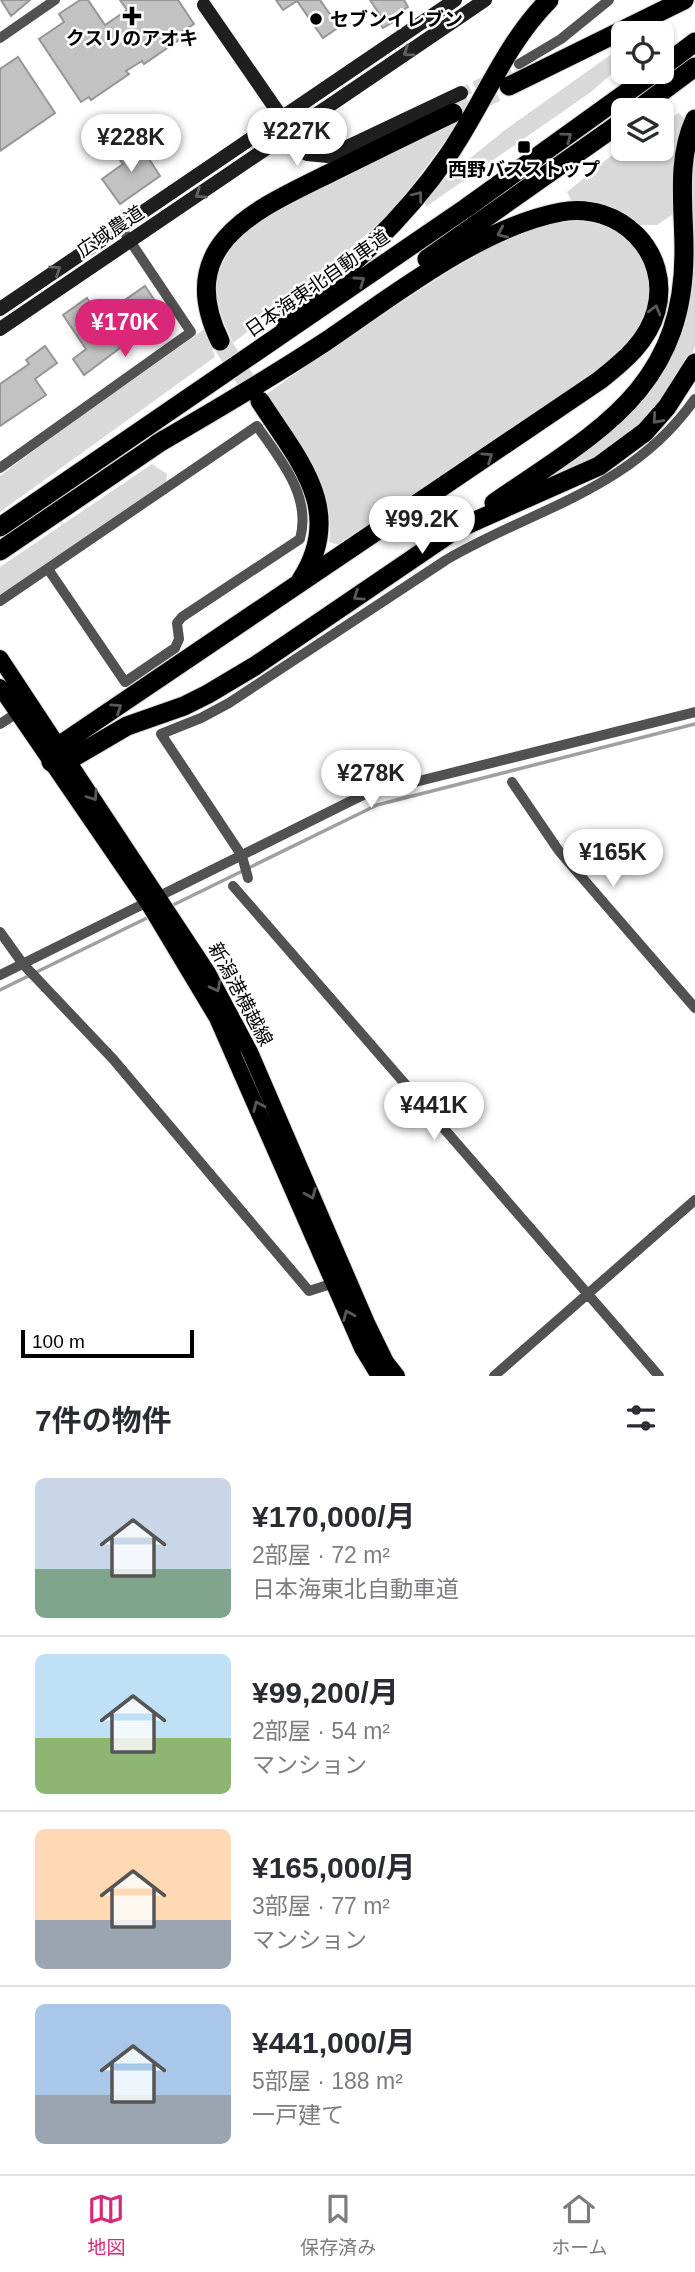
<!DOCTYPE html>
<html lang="ja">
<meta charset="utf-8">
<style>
:root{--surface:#fff;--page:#f2f2f3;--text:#2b2b33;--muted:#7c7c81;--line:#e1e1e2;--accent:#db2777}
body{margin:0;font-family:Helvetica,"Noto Sans JP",sans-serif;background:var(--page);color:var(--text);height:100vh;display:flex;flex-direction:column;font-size:26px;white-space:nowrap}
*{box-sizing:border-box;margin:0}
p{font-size:23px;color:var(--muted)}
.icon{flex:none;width:38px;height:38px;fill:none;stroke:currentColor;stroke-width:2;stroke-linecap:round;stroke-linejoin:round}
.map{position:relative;height:1376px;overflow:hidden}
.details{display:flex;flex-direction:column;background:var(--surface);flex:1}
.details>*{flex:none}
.fabs{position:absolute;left:611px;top:21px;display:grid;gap:14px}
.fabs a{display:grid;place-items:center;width:63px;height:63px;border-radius:10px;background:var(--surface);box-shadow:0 2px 5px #0004;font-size:35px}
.scale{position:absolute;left:21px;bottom:18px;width:173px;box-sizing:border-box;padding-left:7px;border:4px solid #000;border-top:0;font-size:19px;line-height:24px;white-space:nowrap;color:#000;-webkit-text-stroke:5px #fff;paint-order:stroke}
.price{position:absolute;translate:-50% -60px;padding:0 16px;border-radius:24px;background:#fff;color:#222;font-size:23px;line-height:46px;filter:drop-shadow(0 2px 4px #0008)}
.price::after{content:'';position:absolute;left:50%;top:42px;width:21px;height:16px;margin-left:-10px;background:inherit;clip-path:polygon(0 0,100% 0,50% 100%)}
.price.selected{background:var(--accent);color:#fff}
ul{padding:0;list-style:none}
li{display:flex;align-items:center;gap:21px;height:175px;padding:0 35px}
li+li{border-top:2px solid var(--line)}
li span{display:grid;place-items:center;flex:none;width:196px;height:140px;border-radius:10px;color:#555}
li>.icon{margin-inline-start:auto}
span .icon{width:84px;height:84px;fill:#fffc;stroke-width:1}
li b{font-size:30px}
h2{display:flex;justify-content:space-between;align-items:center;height:84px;padding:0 35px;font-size:30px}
.tab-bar{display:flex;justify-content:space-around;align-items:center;height:98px;border-top:2px solid var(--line);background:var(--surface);font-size:19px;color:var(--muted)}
.tab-bar a{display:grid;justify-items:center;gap:4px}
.tab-bar .selected{color:var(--accent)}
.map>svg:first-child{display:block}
</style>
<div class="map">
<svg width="695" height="1376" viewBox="0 0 695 1376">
<rect width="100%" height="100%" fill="#fff"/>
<!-- green -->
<path fill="#d9d9d9" d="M623 46V64L591 92 427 206 423 200 432 189 505 130Z
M679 113 688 123 675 213 657 225H640C622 206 597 204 573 204L567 192 623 146V149H662V123Z
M462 119 395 208 325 272 233 343 222 318 215 290 218 272 236 238 263 214 432 130Z
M695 140V346L690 361 632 438 574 473 538 485 651 386 688 222Z
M572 219C616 225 650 239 650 290 650 299 648 313 644 322 634 343 613 358 596 373L343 546 329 542C337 487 296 436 265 395 315 360 365 325 417 292 466 260 513 229 572 219Z
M206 328 215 357 0 512V476L54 435Z
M152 464 167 474 166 484 0 595V567Z"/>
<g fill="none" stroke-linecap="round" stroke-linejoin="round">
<!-- stream -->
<path stroke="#a0a0a0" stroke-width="3.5" d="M171 906 377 805 695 724
M0 990 151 916"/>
</g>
<!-- building -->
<path fill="#c2c2c2" stroke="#969696" stroke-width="2" d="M1 0H30L11 16Z
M80 0H88L105 25 127 10 120 0H178L194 24 183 31 186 35 144 64 142 61 126 71 129 74 91 100 89 97 81 102 39 39 64 22 59 14Z
M276 0H320L339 27 323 38 297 1 283 10Z
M370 0H404L408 7 390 18 393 22 383 28 376 18 380 15Z
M18 57 55 113 0 151V69Z
M138 142 160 176 120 204 102 179 123 164 117 156Z
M145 286 172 326 150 341 122 302Z
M87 298 110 332 113 329 124 345 84 375 73 359 86 349 63 315Z
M45 346 57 363 35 379 46 395 0 426V384L29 364 26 360Z"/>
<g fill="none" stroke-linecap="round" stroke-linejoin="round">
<!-- street-tunnel -->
<path stroke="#d9d9d9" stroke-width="10" stroke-dasharray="10 5" stroke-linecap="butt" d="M461 93 519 64"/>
<!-- highway-tunnel -->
<path stroke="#d9d9d9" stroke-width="19" stroke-dasharray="19 10" stroke-linecap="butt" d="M453 113 509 86
M220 341 259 400"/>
<!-- primary casing -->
<g stroke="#dbdbdb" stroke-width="18">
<path id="primary" d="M0 658 208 973 250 1052 367 1323 386 1362 397 1376
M0 687 148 903 217 1018 362 1348 379 1376"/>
</g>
<!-- highway casing -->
<g stroke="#dbdbdb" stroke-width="21">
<path id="highway" d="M662 67 695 42
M509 86 684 0
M637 110 695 67
M427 259 623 121
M284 320C346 272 402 222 447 157 483 105 504 45 549 0
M220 341C172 242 260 208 332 172 373 152 413 132 453 113
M260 401C298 460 346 510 301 580
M157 444C214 411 270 378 325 342 393 296 480 227 561 212 619 201 672 252 656 311 648 341 624 361 600 380L60 745 51 762 69 760 127 726 184 706 208 694 255 666 455 530 599 466 645 432 667 407 695 363
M494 503C595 433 685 390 684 250 684 207 676 159 695 119
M0 527 466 208 655 72
M0 551 165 439"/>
</g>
<!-- street -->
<path stroke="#525252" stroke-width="10" d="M0 38 55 0
M519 64 561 39 609 0
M0 468 191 332 126 235
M0 601 257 426C280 459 312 496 300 539L182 617 177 623 179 639 175 648 125 682 48 569
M0 724 17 713
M512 782 559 851 695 1008
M248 878 242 856 161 734 201 718 229 703 446 560C537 507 631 490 695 399
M233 886 659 1376
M0 932 23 964 113 1059 309 1291 334 1283
M0 975 363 795 695 712
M494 1376 695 1200"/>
<!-- secondary -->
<path stroke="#1f1f1f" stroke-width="14" d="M204 5 307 154 328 156 461 93
M0 309 455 0
M0 329 485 0"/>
<!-- primary -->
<use href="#primary" stroke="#000" stroke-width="16"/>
<!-- highway -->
<use href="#highway" stroke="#000" stroke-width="19"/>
</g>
<!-- one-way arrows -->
<defs><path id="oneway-chevron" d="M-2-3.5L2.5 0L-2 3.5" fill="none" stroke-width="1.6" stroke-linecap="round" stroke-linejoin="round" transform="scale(1.75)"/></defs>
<g stroke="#626262">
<use href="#oneway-chevron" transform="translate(408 52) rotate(146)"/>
<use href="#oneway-chevron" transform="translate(200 194) rotate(146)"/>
<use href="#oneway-chevron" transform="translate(56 270) rotate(-34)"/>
</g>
<g stroke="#595959">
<use href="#oneway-chevron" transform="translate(567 137) rotate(-36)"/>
<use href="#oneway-chevron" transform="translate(418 196) rotate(-52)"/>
<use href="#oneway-chevron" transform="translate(502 233) rotate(156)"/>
<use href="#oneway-chevron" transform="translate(360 281) rotate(-35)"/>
<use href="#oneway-chevron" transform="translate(655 310) rotate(-75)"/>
<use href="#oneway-chevron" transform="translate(657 419) rotate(132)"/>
<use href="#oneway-chevron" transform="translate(488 457) rotate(-34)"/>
<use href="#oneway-chevron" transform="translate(358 596) rotate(146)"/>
<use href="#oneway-chevron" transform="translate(117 708) rotate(-34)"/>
<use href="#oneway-chevron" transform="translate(93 796) rotate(56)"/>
<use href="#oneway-chevron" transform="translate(216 987) rotate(62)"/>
<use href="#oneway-chevron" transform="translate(258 1106) rotate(-113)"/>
<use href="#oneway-chevron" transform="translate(311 1194) rotate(67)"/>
<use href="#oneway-chevron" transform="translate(348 1315) rotate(-113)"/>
</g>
<!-- markers -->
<g fill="#000" stroke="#fff" stroke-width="2.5">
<path d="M128.5 5.5h7v7h7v7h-7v7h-7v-7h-7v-7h7z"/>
<circle cx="316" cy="19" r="7"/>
<rect x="517" y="140" width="14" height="14" rx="3.5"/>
</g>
<g text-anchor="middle" stroke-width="5" stroke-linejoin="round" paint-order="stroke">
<!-- poi labels -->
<g font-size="19" font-weight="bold" fill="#000" stroke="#fff">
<text x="330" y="26" text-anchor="start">セブンイレブン</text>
<text x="132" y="45">クスリのアオキ</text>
<text x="524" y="176">西野バスストップ</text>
</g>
<!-- street labels -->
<g font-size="19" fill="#000" stroke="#fff">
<text transform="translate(110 231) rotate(-34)" y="7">広域農道</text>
<text transform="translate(317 283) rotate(-35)" y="7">日本海東北自動車道</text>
<text transform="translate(241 994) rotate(62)" y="7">新潟港横越線</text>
</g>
</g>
</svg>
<div class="fabs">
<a><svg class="icon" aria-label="locate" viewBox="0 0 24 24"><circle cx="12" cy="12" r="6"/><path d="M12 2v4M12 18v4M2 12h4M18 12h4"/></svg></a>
<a><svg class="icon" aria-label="layers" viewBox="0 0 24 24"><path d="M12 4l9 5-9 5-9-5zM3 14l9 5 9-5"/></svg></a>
</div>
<div class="scale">100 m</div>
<b class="price" style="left:297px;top:168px">¥227K</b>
<b class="price" style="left:131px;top:174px">¥228K</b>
<b class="price selected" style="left:125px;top:359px">¥170K</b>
<b class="price" style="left:422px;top:556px">¥99.2K</b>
<b class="price" style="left:371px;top:810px">¥278K</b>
<b class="price" style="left:613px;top:889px">¥165K</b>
<b class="price" style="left:434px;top:1142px">¥441K</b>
</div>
<section class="details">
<h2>7件の物件<svg class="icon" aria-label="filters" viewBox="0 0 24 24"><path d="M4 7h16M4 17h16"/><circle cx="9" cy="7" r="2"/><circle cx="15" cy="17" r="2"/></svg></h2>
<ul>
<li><span style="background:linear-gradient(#c9d6e8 65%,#7fa58c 0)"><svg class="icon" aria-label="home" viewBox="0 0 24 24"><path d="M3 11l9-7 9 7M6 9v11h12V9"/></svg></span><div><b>¥170,000/月</b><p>2部屋 · 72 m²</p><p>日本海東北自動車道</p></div></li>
<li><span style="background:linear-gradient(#bfe0f5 60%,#8fb573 0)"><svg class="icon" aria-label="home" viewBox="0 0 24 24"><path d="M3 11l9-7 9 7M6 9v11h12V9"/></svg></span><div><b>¥99,200/月</b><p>2部屋 · 54 m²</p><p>マンション</p></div></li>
<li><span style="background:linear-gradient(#ffd9b3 65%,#9aa5b1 0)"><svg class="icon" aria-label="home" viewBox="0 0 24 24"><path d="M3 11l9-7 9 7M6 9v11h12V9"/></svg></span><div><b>¥165,000/月</b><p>3部屋 · 77 m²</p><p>マンション</p></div></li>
<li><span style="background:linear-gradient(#a9c7e8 65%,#9aa5b1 0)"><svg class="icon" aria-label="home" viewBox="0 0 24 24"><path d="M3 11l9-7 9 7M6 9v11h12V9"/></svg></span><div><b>¥441,000/月</b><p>5部屋 · 188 m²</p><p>一戸建て</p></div></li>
</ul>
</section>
<nav class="tab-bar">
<a class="selected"><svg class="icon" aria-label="map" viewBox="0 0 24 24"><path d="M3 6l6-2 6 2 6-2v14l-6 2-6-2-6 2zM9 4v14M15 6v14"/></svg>地図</a>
<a><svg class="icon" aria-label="saved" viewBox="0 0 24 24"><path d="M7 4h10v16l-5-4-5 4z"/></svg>保存済み</a>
<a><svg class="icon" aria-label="home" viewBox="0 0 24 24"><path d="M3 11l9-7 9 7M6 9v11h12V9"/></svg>ホーム</a>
</nav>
